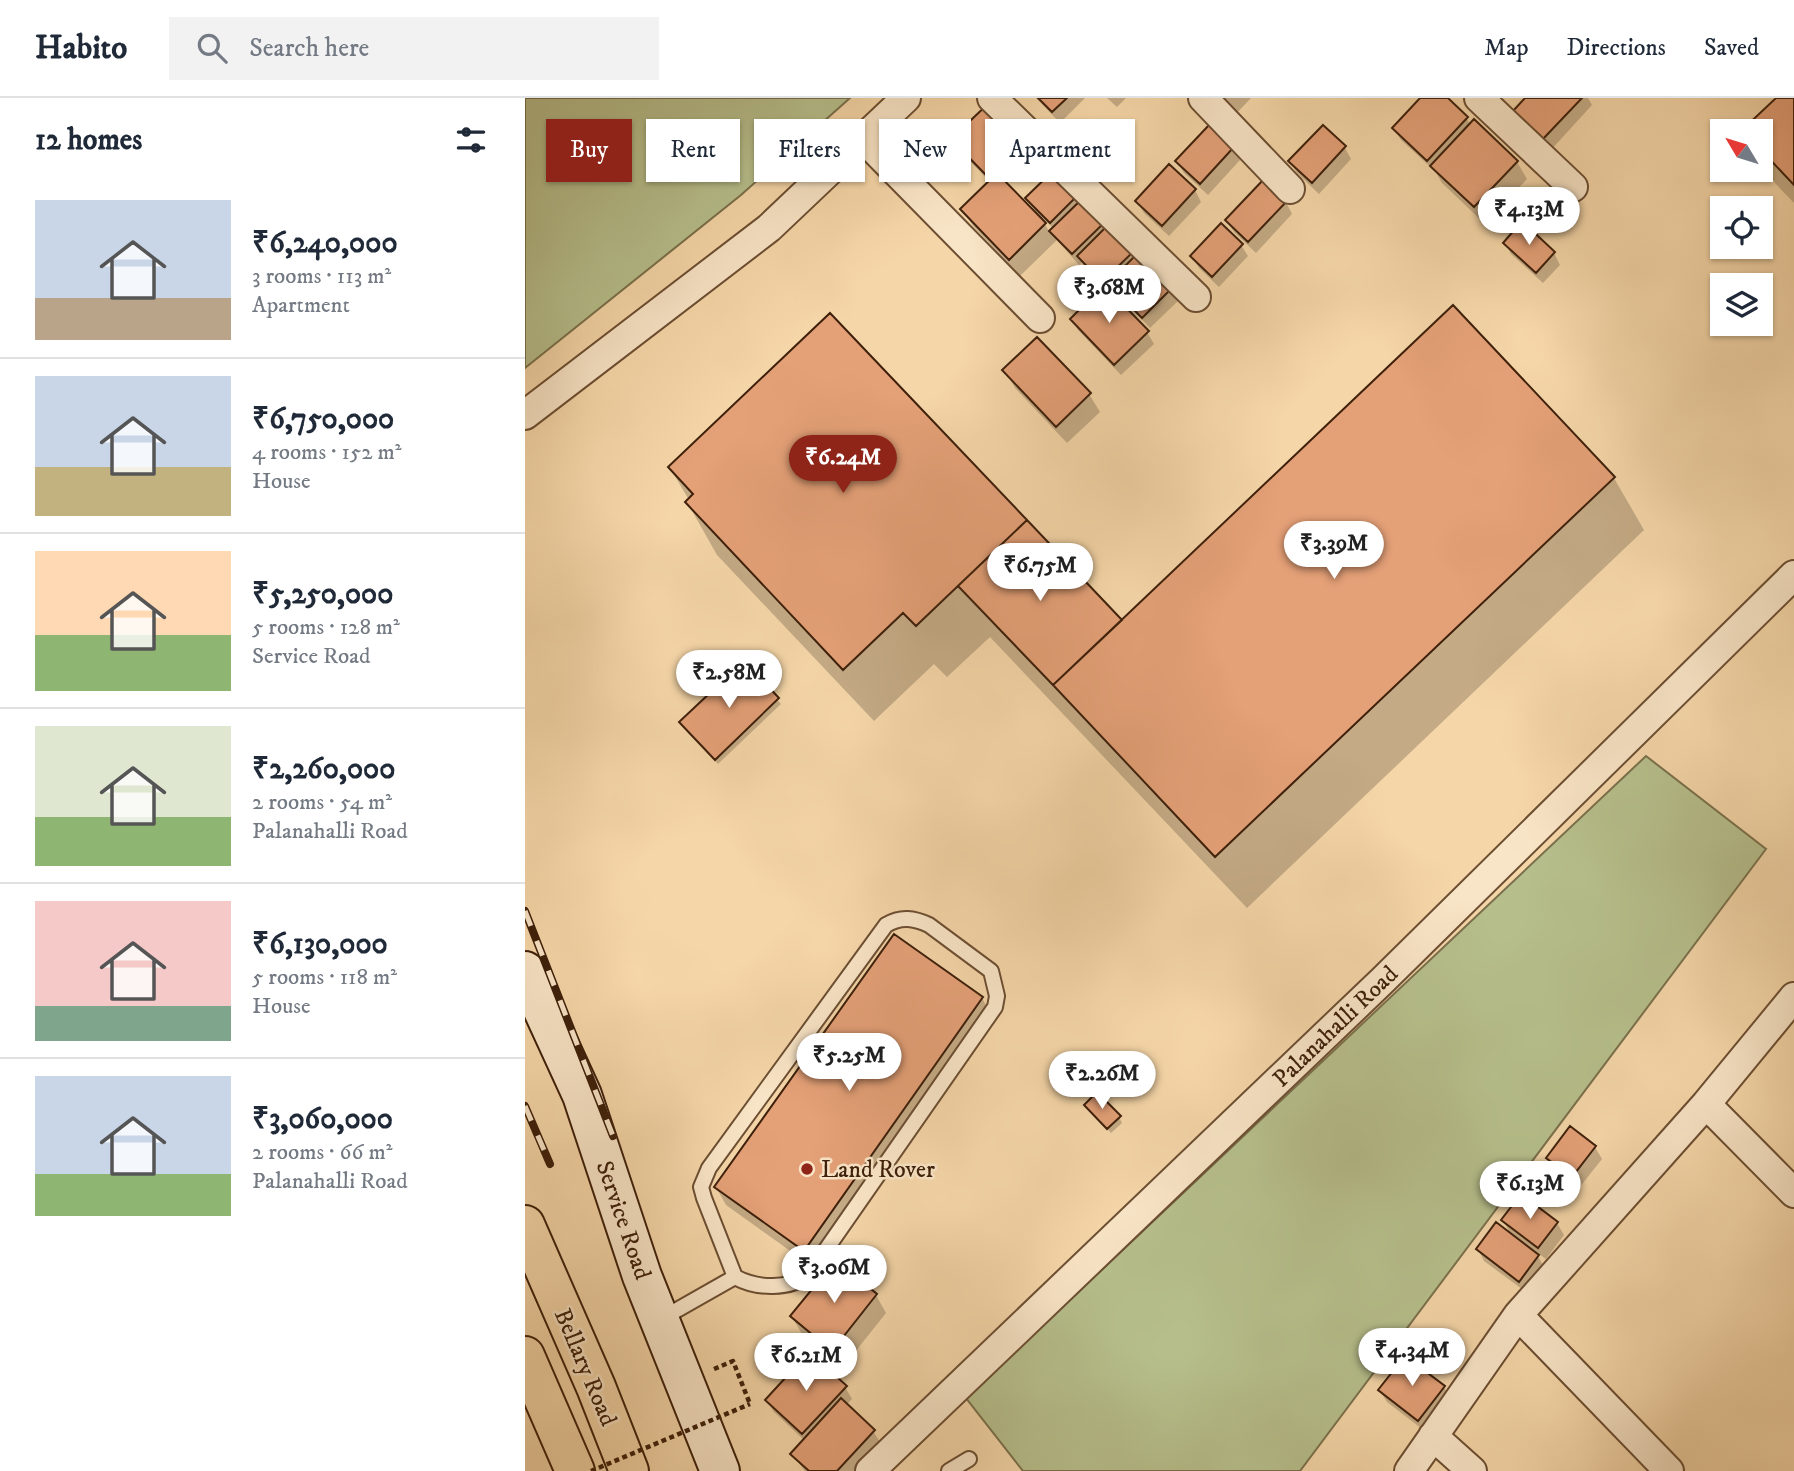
<!DOCTYPE html>
<meta charset="utf-8">
<style>
:root{--surface:#fff;--page:#f2f2f3;--text:#1f2937;--muted:#747a83;--line:#e0e1e3;--accent:#8f2418}
body{margin:0;font-family:"IM FELL DW Pica",serif;background:var(--page);color:var(--text);height:100vh;display:flex;flex-direction:column;font-size:26px;white-space:nowrap}
*{box-sizing:border-box;margin:0}
p{font-size:23px;color:var(--muted)}
.icon{flex:none;width:38px;height:38px;fill:none;stroke:currentColor;stroke-width:2;stroke-linecap:round;stroke-linejoin:round}
.map{position:relative;flex:1;overflow:hidden}
.side{display:flex;flex-direction:column;background:var(--surface);width:525px}
.side>*{flex:none}
.guide{position:absolute;left:21px;top:21px;width:665px;height:63px;display:flex;gap:14px}
.needle{width:46px;rotate:308deg}
.buttons{position:absolute;left:1185px;top:21px;display:grid;gap:14px}
.buttons a{display:grid;place-items:center;width:63px;height:63px;border-radius:0px;background:var(--surface);box-shadow:0 2px 5px #0004;font-size:35px}
.price{position:absolute;translate:-50% -60px;padding:0 16px;border-radius:24px;background:#fff;color:#222;font-size:23px;line-height:46px;filter:drop-shadow(0 2px 4px #0008)}
.price::after{content:'';position:absolute;left:50%;top:42px;width:21px;height:16px;margin-left:-10px;background:inherit;clip-path:polygon(0 0,100% 0,50% 100%)}
.price.active{background:var(--accent);color:#fff}
ul{padding:0;list-style:none}
li{display:flex;align-items:center;gap:21px;height:175px;padding:0 35px}
li+li{border-top:2px solid var(--line)}
li span{display:grid;place-items:center;flex:none;width:196px;height:140px;border-radius:0px;color:#555}
li>.icon{margin-inline-start:auto}
span .icon{width:84px;height:84px;fill:#fffc;stroke-width:1}
li b{font-size:30px}
h2{display:flex;justify-content:space-between;align-items:center;height:84px;padding:0 35px;font-size:30px}
.tag{padding:0 24px;border-radius:0px;background:var(--surface);box-shadow:0 2px 5px #0004;font-size:24px;line-height:63px}
.tag.active{background:var(--accent);color:#fff}
header{display:flex;align-items:center;gap:42px;box-sizing:border-box;height:98px;padding:0 35px;background:var(--surface);border-bottom:2px solid var(--line)}
header strong{font-size:33px}
nav{display:flex;gap:38px;margin-inline-start:auto;font-size:24px}
.search{width:490px;height:63px;background:var(--page);display:flex;align-items:center;gap:18px;box-sizing:border-box;padding:0 24px;border-radius:0px;color:var(--muted);font-size:26px}
main{display:flex;flex:1;min-height:0}
.map>svg:first-child{display:block}
</style>
<header>
<strong>Habito</strong>
<div class="search"><svg class="icon" aria-label="search" viewBox="0 0 24 24"><circle cx="10" cy="10" r="6"/><path d="M15 15l6 6"/></svg>Search here</div>
<nav><a>Map</a><a>Directions</a><a>Saved</a></nav>
</header>
<main>
<section class="side">
<h2>12 homes<svg class="icon" aria-label="filters" viewBox="0 0 24 24"><path d="M4 7h16M4 17h16"/><circle cx="9" cy="7" r="2"/><circle cx="15" cy="17" r="2"/></svg></h2>
<ul>
<li><span style="background:linear-gradient(#c9d6e8 70%,#b9a48a 0)"><svg class="icon" aria-label="home" viewBox="0 0 24 24"><path d="M3 11l9-7 9 7M6 9v11h12V9"/></svg></span><div><b>₹6,240,000</b><p>3 rooms · 113 m²</p><p>Apartment</p></div></li>
<li><span style="background:linear-gradient(#c9d6e8 65%,#c2b280 0)"><svg class="icon" aria-label="home" viewBox="0 0 24 24"><path d="M3 11l9-7 9 7M6 9v11h12V9"/></svg></span><div><b>₹6,750,000</b><p>4 rooms · 152 m²</p><p>House</p></div></li>
<li><span style="background:linear-gradient(#ffd9b3 60%,#8fb573 0)"><svg class="icon" aria-label="home" viewBox="0 0 24 24"><path d="M3 11l9-7 9 7M6 9v11h12V9"/></svg></span><div><b>₹5,250,000</b><p>5 rooms · 128 m²</p><p>Service Road</p></div></li>
<li><span style="background:linear-gradient(#dfe7d0 65%,#8fb573 0)"><svg class="icon" aria-label="home" viewBox="0 0 24 24"><path d="M3 11l9-7 9 7M6 9v11h12V9"/></svg></span><div><b>₹2,260,000</b><p>2 rooms · 54 m²</p><p>Palanahalli Road</p></div></li>
<li><span style="background:linear-gradient(#f6c9c9 75%,#7fa58c 0)"><svg class="icon" aria-label="home" viewBox="0 0 24 24"><path d="M3 11l9-7 9 7M6 9v11h12V9"/></svg></span><div><b>₹6,130,000</b><p>5 rooms · 118 m²</p><p>House</p></div></li>
<li><span style="background:linear-gradient(#c9d6e8 70%,#8fb573 0)"><svg class="icon" aria-label="home" viewBox="0 0 24 24"><path d="M3 11l9-7 9 7M6 9v11h12V9"/></svg></span><div><b>₹3,060,000</b><p>2 rooms · 66 m²</p><p>Palanahalli Road</p></div></li>
</ul>
</section>
<div class="map">
<svg width="1269" height="1373" viewBox="0 0 1269 1373">
<rect width="100%" height="100%" fill="#f5d6a8"/>
<filter id="stains"><feTurbulence type="fractalNoise" baseFrequency=".00286" numOctaves="4"/><feColorMatrix values="0 0 0 0 .2 0 0 0 0 .09 0 0 0 0 .02 0 0 0 .5 -.17"/></filter>
<radialGradient id="worn" r=".72"><stop offset=".6" stop-color="#630" stop-opacity="0"/><stop offset="1" stop-color="#630" stop-opacity=".3"/></radialGradient>
<!-- green -->
<path fill="#b6bf8c" stroke="#7a704c" stroke-width="2" d="M0 0H325L216 97 0 270Z
M1121 658 1241 751 775 1373H498L441 1300Z"/>
<!-- shadow -->
<path fill="#0003" fill-rule="evenodd" d="M511 0H560L535 25Z
M582 0H601L592 9Z
M689 0H726L708 19Z
M898 0H920L942 21 945 27 992 64 1002 81 960 126 917 85 910 73 876 42 869 31Z
M1002 0H1063L1067 7 1025 53 996 26Z
M1254 0H1269V105L1250 85 1236 60V33H1220Z
M466 6 505 51 475 80 512 116 502 100 531 72 646 191 653 203 625 230 588 191 585 195 622 234 629 246 596 277 553 232 547 221 579 189 557 164 554 167 532 142 495 178 448 128 437 111 465 84 435 53 429 42ZM518 120 529 131 525 135 517 121Z
M820 50 826 61 794 96 772 75 765 64Z
M708 51 715 62 683 97 659 75 652 63Z
M670 92 676 104 644 138 619 115 612 103Z
M761 104 767 116 731 155 709 134 702 123Z
M980 145 1029 155 1035 167 1018 185 986 156Z
M716 147 723 158 694 189 674 170 667 158Z
M305 217 597 525 1089 380 1119 432 722 810 465 539 422 579 409 566 349 623 192 457 162 404 164 402 145 370Z
M480 272 564 296 575 314 542 345 490 290Z
M219 565 256 606 193 666 159 630Z
M457 900 467 918 289 1170 201 1107 191 1089Z
M564 1012 594 1019 597 1025 586 1035Z
M1070 1049 1077 1061 1054 1090 1030 1071 1023 1060Z
M996 1098 1032 1125 1039 1137 1021 1161 1010 1153 1019 1169 1001 1194 959 1163 953 1151 987 1139 978 1122Z
M311 1165 351 1197 361 1215 318 1269 277 1236 267 1219Z
M320 1289 327 1301 321 1307 348 1333 355 1344 329 1373H280L267 1356 280 1343 249 1314 242 1303Z
M919 1289 926 1301 901 1334 862 1304 855 1293Z"/>
<!-- building -->
<path fill="#e4a077" stroke="#3e200b" stroke-width="2" d="M513 0H542L527 14Z
M895 0H923L943 19 902 63 867 30Z
M1000 0H1057L1017 42 987 14Z
M1251 0H1269V87L1236 52V33L1217 32Z
M466 3 500 38 461 77 426 41Z
M949 21 993 63 949 109 905 68Z
M685 26 709 49 675 86 650 63Z
M798 27 821 48 787 85 763 63Z
M644 66 671 91 637 128 610 103Z
M531 70 555 95 525 125 500 100Z
M472 75 521 125 484 162 435 111Z
M739 81 762 103 723 144 700 122Z
M558 100 581 123 547 156 524 133Z
M997 123 1030 154 1011 175 978 145Z
M585 125 610 152 577 184 552 158Z
M696 125 718 146 687 179 665 158Z
M613 155 647 190 617 220 583 185Z
M579 187 624 233 589 267 545 221Z
M928 207 1090 379 690 759 528 587Z
M305 215 502 422 391 528 378 515 318 572 160 404 168 396 143 369Z
M512 239 566 295 531 329 477 272Z
M502 422 597 522 528 587 433 488Z
M219 563 254 600 190 662 154 624Z
M369 836 458 899 279 1153 189 1089Z
M572 994 596 1018 582 1031 559 1007Z
M1045 1028 1071 1048 1047 1079 1021 1060Z
M996 1096 1033 1124 1013 1150 976 1122Z
M971 1124 1014 1157 994 1184 951 1151Z
M311 1162 352 1196 307 1253 265 1218Z
M284 1254 322 1288 277 1336 240 1302Z
M880 1258 920 1288 893 1323 853 1292Z
M316 1300 350 1332 312 1373H284L265 1356Z"/>
<g fill="none" stroke-linecap="round" stroke-linejoin="round">
<!-- service casing -->
<g stroke="#6c4e32" stroke-width="18">
<path id="service" d="M136 1221 210 1179C232 1191 265 1192 284 1176L470 909 472 898 466 873 404 827C389 820 376 818 361 827L184 1070 176 1089 179 1100 210 1179
M424 1373 444 1361"/>
</g>
<!-- minor casing -->
<g stroke="#6c4e32" stroke-width="32">
<path id="minor" d="M467 0 671 199
M678 0 765 91
M954 0 1048 89
M338 40 515 220
M0 317 244 130 381 0
M1181 1006 1269 1095
M993 1217 1144 1373
M908 1338 947 1373
M345 1373 858 882 1269 477
M884 1373 993 1217 1181 1006 1269 899"/>
</g>
<!-- secondary casing -->
<g stroke="#3e200b" stroke-width="42">
<path id="secondary" d="M0 873 57 997 117 1178 195 1373"/>
</g>
<!-- trunk casing -->
<g stroke="#3e200b" stroke-width="42">
<path id="trunk" d="M0 1127 71 1289 104 1373
M0 1258 50 1373"/>
</g>
<!-- path -->
<path stroke="#3e200b" stroke-width="4.5" stroke-dasharray="5 3.5" stroke-linecap="butt" d="M189 1271 208 1263 225 1306"/>
<!-- service -->
<use href="#service" stroke="#f8e4c6" stroke-width="14"/>
<!-- minor -->
<use href="#minor" stroke="#f8e4c6" stroke-width="28"/>
<!-- secondary -->
<use href="#secondary" stroke="#f8e4c6" stroke-width="38"/>
<!-- trunk -->
<use href="#trunk" stroke="#f5d6a8" stroke-width="38"/>
<!-- rail casing -->
<g stroke="#3e200b" stroke-width="8">
<path id="rail" d="M0 813 88 1038
M0 1008 25 1066"/>
</g>
<!-- rail -->
<use href="#rail" stroke="#f8e4c6" stroke-width="5" stroke-dasharray="16" stroke-linecap="butt"/>
<!-- path-bridge -->
<path stroke="#3e200b" stroke-width="4.5" stroke-dasharray="5 3.5" stroke-linecap="butt" d="M66 1373 225 1306"/>
</g>
<!-- markers -->
<circle fill="#8f2418" stroke="#f8e4c6" stroke-width="2.5" cx="282" cy="1071" r="7"/>
<g text-anchor="middle" stroke-width="5" stroke-linejoin="round" paint-order="stroke">
<!-- street labels -->
<g font-size="24" fill="#3e200b" stroke="#f8e4c6">
<text transform="translate(810 928) rotate(-44)" y="8">Palanahalli Road</text>
<text transform="translate(99 1122) rotate(71)" y="8">Service Road</text>
<text transform="translate(61 1269) rotate(67)" y="8">Bellary Road</text>
</g>
<!-- poi labels -->
<g font-size="24" fill="#3e200b" stroke="#f8e4c6" text-anchor="start">
<text x="296" y="1079">Land Rover</text>
</g>
</g>
<rect width="100%" height="100%" filter="url(#stains)"/>
<rect width="100%" height="100%" fill="url(#worn)"/>
</svg>
<div class="buttons">
<a><svg class="needle" viewBox="-14 -14 28 28"><path d="M0-13l5 13h-10z" fill="#e53935"/><path d="M0 13l5-13h-10z" fill="#747a83"/></svg></a>
<a><svg class="icon" aria-label="locate" viewBox="0 0 24 24"><circle cx="12" cy="12" r="6"/><path d="M12 2v4M12 18v4M2 12h4M18 12h4"/></svg></a>
<a><svg class="icon" aria-label="layers" viewBox="0 0 24 24"><path d="M12 4l9 5-9 5-9-5zM3 14l9 5 9-5"/></svg></a>
</div>
<b class="price" style="left:1004px;top:149px">₹4.13M</b>
<b class="price" style="left:584px;top:227px">₹3.68M</b>
<b class="price active" style="left:318px;top:397px">₹6.24M</b>
<b class="price" style="left:809px;top:483px">₹3.39M</b>
<b class="price" style="left:515px;top:505px">₹6.75M</b>
<b class="price" style="left:204px;top:612px">₹2.58M</b>
<b class="price" style="left:324px;top:995px">₹5.25M</b>
<b class="price" style="left:577px;top:1013px">₹2.26M</b>
<b class="price" style="left:1005px;top:1123px">₹6.13M</b>
<b class="price" style="left:309px;top:1207px">₹3.06M</b>
<b class="price" style="left:887px;top:1290px">₹4.34M</b>
<b class="price" style="left:281px;top:1295px">₹6.21M</b>
<div class="guide">
<a class="tag active">Buy</a>
<a class="tag">Rent</a>
<a class="tag">Filters</a>
<a class="tag">New</a>
<a class="tag">Apartment</a>
</div>
</div>
</main>
